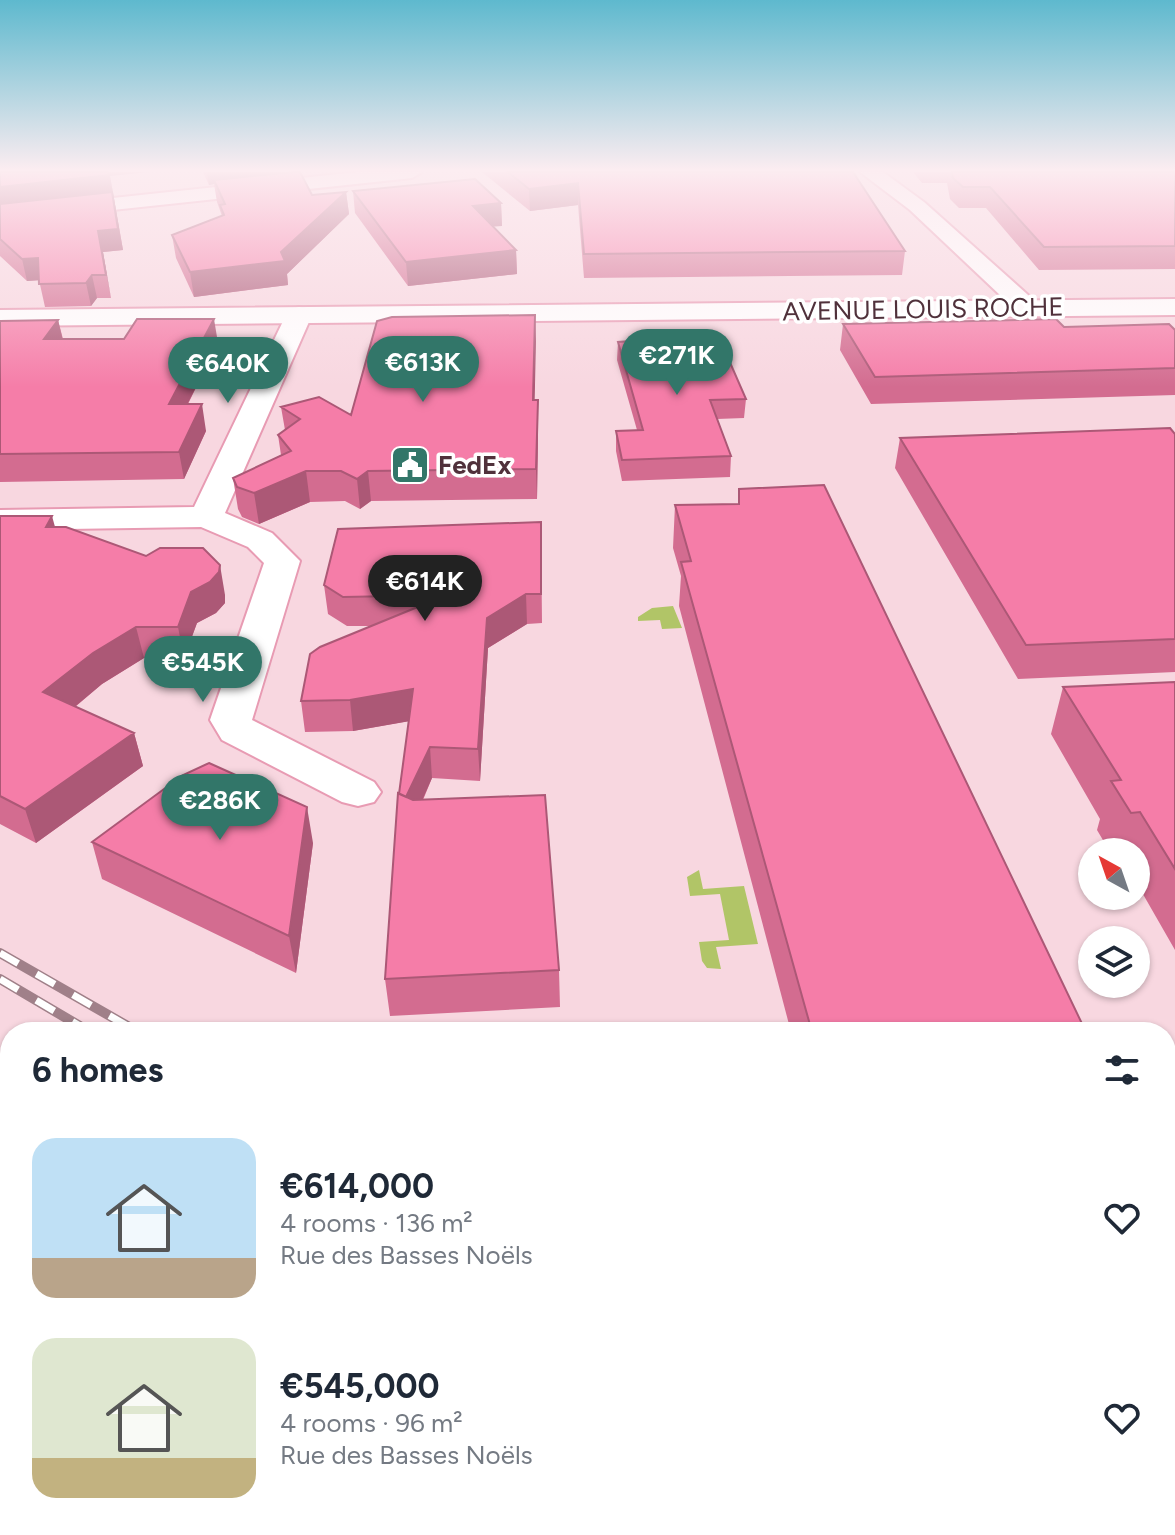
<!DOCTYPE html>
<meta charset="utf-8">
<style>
:root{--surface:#fff;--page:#f6f6f7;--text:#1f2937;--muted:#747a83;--accent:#327669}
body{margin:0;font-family:Figtree,sans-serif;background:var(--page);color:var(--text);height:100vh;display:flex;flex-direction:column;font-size:30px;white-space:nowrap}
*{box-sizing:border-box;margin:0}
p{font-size:26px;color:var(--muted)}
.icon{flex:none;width:44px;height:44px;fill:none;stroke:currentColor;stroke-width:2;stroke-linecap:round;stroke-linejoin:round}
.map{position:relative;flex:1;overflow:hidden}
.side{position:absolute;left:0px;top:1022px;width:1176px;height:514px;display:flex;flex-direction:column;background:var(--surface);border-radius:32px 32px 0 0;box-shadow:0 2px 6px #0004}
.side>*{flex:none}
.needle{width:52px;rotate:320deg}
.controls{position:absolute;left:1078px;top:838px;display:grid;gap:16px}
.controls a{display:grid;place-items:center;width:72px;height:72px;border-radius:50%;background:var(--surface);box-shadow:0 2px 6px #0004;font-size:40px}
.price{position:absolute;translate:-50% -68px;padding:0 18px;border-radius:28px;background:var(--accent);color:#fff;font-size:26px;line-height:52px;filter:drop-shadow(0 2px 4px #0008)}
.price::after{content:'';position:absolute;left:50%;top:48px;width:24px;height:18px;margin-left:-12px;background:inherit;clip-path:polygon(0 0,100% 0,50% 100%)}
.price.selected{background:#222;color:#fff}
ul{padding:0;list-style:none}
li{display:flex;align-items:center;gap:24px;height:200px;padding:0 32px}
li span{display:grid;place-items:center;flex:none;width:224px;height:160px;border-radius:24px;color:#555}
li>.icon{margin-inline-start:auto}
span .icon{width:96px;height:96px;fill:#fffc;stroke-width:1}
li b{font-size:34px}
h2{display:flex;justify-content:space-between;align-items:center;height:96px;padding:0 32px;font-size:34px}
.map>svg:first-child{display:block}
</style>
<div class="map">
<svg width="1175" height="1535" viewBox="0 0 1175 1535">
<rect width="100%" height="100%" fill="#f8d7e0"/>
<!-- green -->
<path fill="#b1c567" d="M673 606 682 628 662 629 660 620 638 621V617L652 608Z
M699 870 703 889 744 886 758 944 716 947 721 969 707 968 702 961 699 942 729 940 720 894 690 896 687 877Z"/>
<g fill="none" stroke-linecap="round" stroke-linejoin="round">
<!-- minor casing -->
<g stroke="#e89bb3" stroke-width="4">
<path id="minor" d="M357 172H422L412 178 0 222V210Z
M860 172H883L924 202 1037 303 1041 308 1037 313H1019L910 210Z
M299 307 308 310 312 315 225 513 272 533 300 561 252 720 374 782 381 792 374 802 358 806 342 802 222 740 210 720 264 563 248 547 201 527 0 530V510L194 507 286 315 290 310Z"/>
</g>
<!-- major casing -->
<g stroke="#e89bb3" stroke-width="4">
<path id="major" d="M1175 299V315L0 326V310Z"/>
</g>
<!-- minor -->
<use href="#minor" fill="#fff" fill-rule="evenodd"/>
<!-- major -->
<use href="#major" fill="#fff" fill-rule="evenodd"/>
<!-- rail-far1 casing -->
<g stroke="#a08089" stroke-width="10">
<path id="rail-far1" d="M0 953 138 1032
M0 979 90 1032"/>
</g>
<!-- rail casing -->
<g stroke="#a08089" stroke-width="12">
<path id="rail" d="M934 1526 949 1535
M999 1526 1015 1535"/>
</g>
<!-- rail-far1 -->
<use href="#rail-far1" stroke="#fff" stroke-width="7" stroke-dasharray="21" stroke-linecap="butt"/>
<!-- rail -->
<use href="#rail" stroke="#fff" stroke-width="9" stroke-dasharray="27" stroke-linecap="butt"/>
</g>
<!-- wall -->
<path fill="#d36c90" d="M0 172 110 176 123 250 103 252 111 298H97L91 306 45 307 39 280 27 281 0 256Z
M203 172H300L312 195 346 192 349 214 287 274 288 285 194 297 176 258 172 235 222 216 217 202 214 184 209 185Z
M482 172H853L905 251 902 275 584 278 578 205 530 211Z
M913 172H1175V269L1039 270 986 208H959L950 199 947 183H922Z
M353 191 501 203 502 226H493L516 250 517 274 408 286 355 213Z
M535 315 534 400 538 428 537 499 371 501 360 509 345 501 310 502 259 524 242 517 238 509 233 478 281 455 278 435 285 430 281 407 351 415Z
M58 320 63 339 218 343 188 404 206 431 184 479 0 482V321Z
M843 324 1175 330V395L871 404 840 350Z
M618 342 746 399 744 418 717 419 731 456 730 477 622 481 616 451V431L637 430 617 360Z
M1175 434V672L1018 679 895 468 900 438Z
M739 489 1086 1032H791L679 606 681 576 673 548 675 505 738 504Z
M0 516 55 527 225 595V603L216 613 197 623 184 658H144L102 684 75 707 134 733 143 766 36 843 0 824Z
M541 522 542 623 527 624 488 648 480 781 432 778 423 800 559 970 560 1007 390 1016 385 979 399 794 409 721 353 731 305 732 301 701 373 626H347L328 614 324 585Z
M1175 682V950L1136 882V852H1110L1097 830 1100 819 1051 734 1063 687Z
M92 842 313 843 296 973 102 879Z
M0 1467 10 1526H142L141 1535H0Z"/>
<!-- shaded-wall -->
<path fill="#ac5876" d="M108 172H149L110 176 123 250 103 252 111 298 98 231 0 208V187Z
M207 172H294L214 180V184L209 185Z
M578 183V205L530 211 529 189Z
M346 192 349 214 287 274 288 285 194 297 190 272 281 252Z
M501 203 502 226 474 228 473 206Z
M516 250 517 274 408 286 406 262Z
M38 258 43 280 27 281 22 259Z
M92 275 97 298 91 306 86 283Z
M535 315 536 341 534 428 533 400Z
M214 319 218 343 174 431 169 404Z
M58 320 64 345 44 339Z
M538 400V428L537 499 536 469Z
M202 404 206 431 184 479 179 452Z
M306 471 310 502 259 524 254 493Z
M368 471 371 501 360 509 357 479Z
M52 516 60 545 46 527Z
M220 565 225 595V603L216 613 197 623 184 658 178 627 191 592Z
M526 594 527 624 488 648 480 781 478 749 487 618Z
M136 627 144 658 102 684 53 725 43 692 93 653Z
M413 689 416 720 353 731 350 700Z
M134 733 143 766 36 843 25 809Z
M430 747 432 778 409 830 406 798Z
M307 807 313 843 296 973 289 936Z
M135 1526H142L141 1535H139Z"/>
<!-- building -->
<path fill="#f57da8" stroke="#ac5876" stroke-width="2" d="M0 172H108L109 175 0 187Z
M294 172H300L312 195 346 192 281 252 285 261 190 272 172 235 224 215 220 205 225 204 214 180Z
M508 172H853L905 251 584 254 578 183 529 189Z
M952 172H1175V246L1044 247 990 187H963L953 178Z
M475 179 501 203 473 206 516 250 406 262 353 191Z
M112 192 118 229 98 231 106 275H92L86 283 39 284 38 258 22 259 0 239V204Z
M535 315 533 400H538L536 469 368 471 357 479 341 471H306L254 493 237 487 233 478 291 451 278 435 300 419 281 407 319 397 351 415 377 321 392 317Z
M137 319H214L169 404H202L179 452 0 454V321L58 320 44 339H124Z
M1056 319 1064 327 1169 324 1175 330V368L875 377 843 324Z
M718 335 746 399 710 400 731 456 622 460 616 431 643 430 618 342Z
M1170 428 1175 434V639L1026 645 900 438Z
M824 485 1086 1032H812L681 562 691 561 675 505 739 504V489Z
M0 516H52L46 527H66L146 556 160 548H203L220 565 219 572 210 582 191 592 178 627H136L93 653 43 692 134 733 25 809 0 796Z
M541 522V594H526L487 618 478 749 430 747 406 797 399 794 413 689 350 700 301 701 310 654 320 647 447 595 343 597 324 585 338 529Z
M1175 682V869L1140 812 1131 813 1111 781 1121 780 1063 687Z
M209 763 307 807 289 936 92 842 183 775Z
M398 793 413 800 545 795 559 970 385 979Z
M10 1465V1526H43L0 1533V1467Z"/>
<!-- sky -->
<linearGradient id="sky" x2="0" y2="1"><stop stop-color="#5eb9ce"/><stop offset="0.44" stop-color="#fcedf1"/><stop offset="1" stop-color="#fcedf1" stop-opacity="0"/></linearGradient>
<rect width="1175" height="387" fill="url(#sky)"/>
<!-- icons -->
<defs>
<g id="civic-square" transform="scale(2)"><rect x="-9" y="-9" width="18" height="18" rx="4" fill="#327669" stroke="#fff"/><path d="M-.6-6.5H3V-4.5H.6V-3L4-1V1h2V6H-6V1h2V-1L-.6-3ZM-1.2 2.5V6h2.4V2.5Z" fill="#fff"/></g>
</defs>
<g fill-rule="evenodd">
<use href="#civic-square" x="410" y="465"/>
</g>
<g text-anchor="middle" stroke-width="7" stroke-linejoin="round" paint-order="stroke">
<!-- far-street labels -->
<g font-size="26" fill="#50313b" stroke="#fff">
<text transform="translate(923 309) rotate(-1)" y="9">AVENUE LOUIS ROCHE</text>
</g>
<!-- far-poi labels -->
<g font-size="26" font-weight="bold" fill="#50313b" stroke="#fff" text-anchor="start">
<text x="438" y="474">FedEx</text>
</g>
</g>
</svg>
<div class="controls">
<a><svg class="needle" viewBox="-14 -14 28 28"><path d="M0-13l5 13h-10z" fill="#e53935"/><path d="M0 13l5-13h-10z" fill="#747a83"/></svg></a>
<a><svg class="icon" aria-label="layers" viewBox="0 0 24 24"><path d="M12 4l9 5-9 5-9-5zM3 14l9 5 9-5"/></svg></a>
</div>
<b class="price" style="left:677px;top:397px">€271K</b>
<b class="price" style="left:423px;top:404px">€613K</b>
<b class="price" style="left:228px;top:405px">€640K</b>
<b class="price selected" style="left:425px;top:623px">€614K</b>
<b class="price" style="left:203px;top:704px">€545K</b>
<b class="price" style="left:220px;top:842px">€286K</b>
<section class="side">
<h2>6 homes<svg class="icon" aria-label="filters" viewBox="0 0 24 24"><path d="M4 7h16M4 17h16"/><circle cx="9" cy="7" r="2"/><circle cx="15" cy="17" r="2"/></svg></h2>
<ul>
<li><span style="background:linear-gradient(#bfe0f5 75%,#b9a48a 0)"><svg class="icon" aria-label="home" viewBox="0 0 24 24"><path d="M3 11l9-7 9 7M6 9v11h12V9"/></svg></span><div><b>€614,000</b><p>4 rooms · 136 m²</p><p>Rue des Basses Noëls</p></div><svg class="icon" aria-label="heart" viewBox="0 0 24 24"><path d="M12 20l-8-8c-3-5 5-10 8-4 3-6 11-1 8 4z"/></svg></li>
<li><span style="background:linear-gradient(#dfe7d0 75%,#c2b280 0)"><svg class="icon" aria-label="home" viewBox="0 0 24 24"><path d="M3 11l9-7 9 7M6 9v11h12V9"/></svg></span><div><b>€545,000</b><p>4 rooms · 96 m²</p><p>Rue des Basses Noëls</p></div><svg class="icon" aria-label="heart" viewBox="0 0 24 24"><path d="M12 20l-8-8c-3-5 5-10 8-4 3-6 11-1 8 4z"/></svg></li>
</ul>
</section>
</div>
